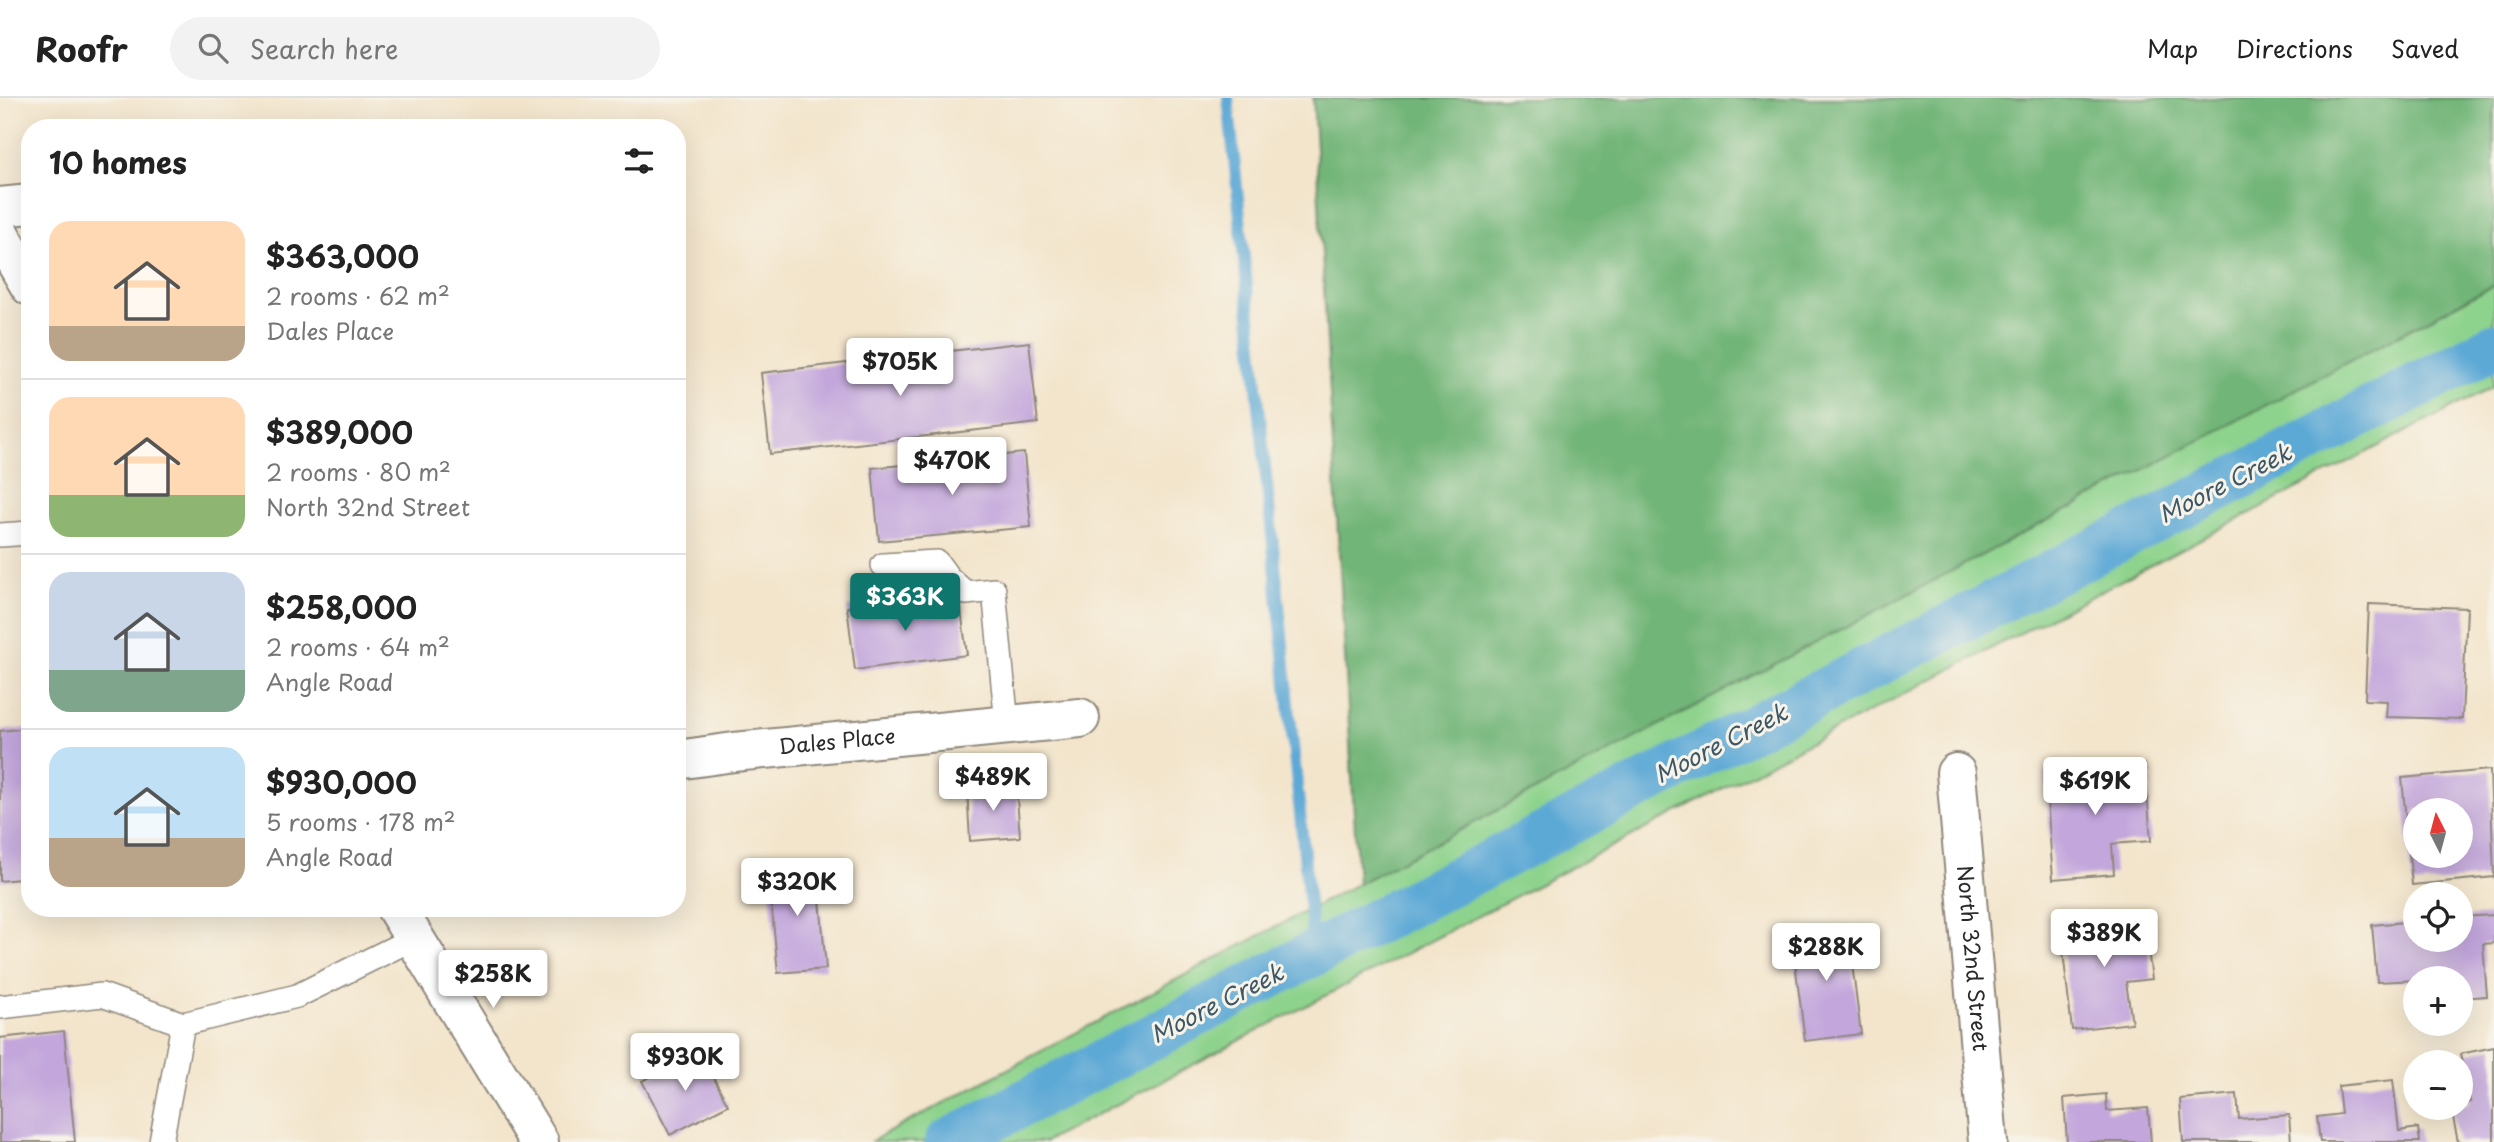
<!DOCTYPE html>
<meta charset="utf-8">
<style>
:root{--surface:#fff;--page:#f2f2f2;--text:#222;--muted:#767676;--line:#e0e0e0;--accent:#0f766e}
body{margin:0;font-family:"Playpen Sans",sans-serif;background:var(--page);color:var(--text);height:100vh;display:flex;flex-direction:column;font-size:26px;white-space:nowrap}
*{box-sizing:border-box;margin:0}
p{font-size:23px;color:var(--muted)}
.icon{flex:none;width:38px;height:38px;fill:none;stroke:currentColor;stroke-width:2;stroke-linecap:round;stroke-linejoin:round}
.map{position:relative;flex:1;overflow:hidden}
.drawer{position:absolute;left:21px;top:21px;width:665px;height:798px;display:flex;flex-direction:column;background:var(--surface);border-radius:28px;box-shadow:0 7px 28px #0002}
.drawer>*{flex:none}
.needle{width:46px;rotate:354deg}
.tools{position:absolute;left:2403px;top:700px;display:grid;gap:14px}
.tools a{display:grid;place-items:center;width:70px;height:70px;border-radius:50%;background:var(--surface);box-shadow:0 7px 28px #0002;font-size:35px}
.price{position:absolute;translate:-50% -60px;padding:0 16px;border-radius:7px;background:#fff;color:#222;font-size:23px;line-height:46px;filter:drop-shadow(0 2px 4px #0008)}
.price::after{content:'';position:absolute;left:50%;top:42px;width:21px;height:16px;margin-left:-10px;background:inherit;clip-path:polygon(0 0,100% 0,50% 100%)}
.price.active{background:var(--accent);color:#fff}
ul{padding:0;list-style:none}
li{display:flex;align-items:center;gap:21px;height:175px;padding:0 28px}
li+li{border-top:2px solid var(--line)}
li span{display:grid;place-items:center;flex:none;width:196px;height:140px;border-radius:21px;color:#555}
li>.icon{margin-inline-start:auto}
span .icon{width:84px;height:84px;fill:#fffc;stroke-width:1}
li b{font-size:30px}
h2{display:flex;justify-content:space-between;align-items:center;height:84px;padding:0 28px;font-size:30px}
header{display:flex;align-items:center;gap:42px;box-sizing:border-box;height:98px;padding:0 35px;background:var(--surface);border-bottom:2px solid var(--line)}
header strong{font-size:33px}
nav{display:flex;gap:38px;margin-inline-start:auto;font-size:24px}
.search{width:490px;height:63px;background:var(--page);display:flex;align-items:center;gap:18px;box-sizing:border-box;padding:0 24px;border-radius:38px;color:var(--muted);font-size:26px}
.map>svg:first-child{display:block}
</style>
<header>
<strong>Roofr</strong>
<div class="search"><svg class="icon" aria-label="search" viewBox="0 0 24 24"><circle cx="10" cy="10" r="6"/><path d="M15 15l6 6"/></svg>Search here</div>
<nav><a>Map</a><a>Directions</a><a>Saved</a></nav>
</header>
<div class="map">
<svg width="2494" height="1044" viewBox="0 0 2494 1044">
<rect width="100%" height="100%" fill="#f7f3e8"/>
<filter id="ink" filterUnits="userSpaceOnUse"><feTurbulence type="fractalNoise" baseFrequency=".0143" numOctaves="2"/><feDisplacementMap in="SourceGraphic" scale="14" xChannelSelector="R" yChannelSelector="G"/><feConvolveMatrix kernelMatrix="1 2 1 2 8 2 1 2 1" color-interpolation-filters="sRGB"/></filter>
<filter id="wash" filterUnits="userSpaceOnUse"><feTurbulence type="fractalNoise" baseFrequency=".00686" numOctaves="4" result="noise"/><feDisplacementMap in="SourceGraphic" scale="28" xChannelSelector="R" yChannelSelector="G"/><feGaussianBlur stdDeviation="1.57" result="paint"/><feColorMatrix in="noise" values="0 0 0 0 0 0 0 0 0 0 0 0 0 0 0 0 0 1.4 0 .05"/><feComposite in="paint" operator="in"/></filter>
<g filter="url(#wash)">
<rect width="100%" height="100%" fill="#f3e5cc"/>
<!-- green -->
<path fill="#8ed38d" stroke="#5c7f5c" stroke-width="2" d="M2494 187V288L1045 1044H870L2208 335Z"/>
<!-- forest -->
<path fill="#72b578" stroke="#4e7052" stroke-width="2" d="M1313 0H2494V187L1358 786Z"/>
<g fill="none" stroke-linecap="round" stroke-linejoin="round">
<!-- stream -->
<path stroke="#5da9d6" stroke-width="12" d="M1228 0 1314 855"/>
<!-- canal -->
<path stroke="#5da9d6" stroke-width="46" d="M948 1044 2494 248"/>
</g>
<g id="blocks">
<!-- building -->
<path fill="#c2a6dc" fill-rule="evenodd" d="M1029 244 1038 325 770 356 761 275Z
M1024 355 1031 429 879 443 872 370Z
M915 500 916 509 960 504 967 557 855 572 847 509Z
M2369 506 2467 510 2462 621 2386 619 2387 603 2365 602Z
M30 630V780L0 783V633Z
M2145 666 2151 743 2112 746 2114 776 2053 781 2045 674Z
M2490 672 2494 779 2412 787 2402 680ZM2415 712H2460V758H2415Z
M1016 687 1020 739 970 743 967 690Z
M817 766 826 871 778 875 768 770Z
M2143 816 2152 881 2126 884 2132 925 2072 932 2060 827Z
M2494 817V845L2483 846 2487 898 2460 900V880L2377 884 2372 827 2415 823V842H2460V819Z
M1847 827 1861 936 1805 943 1791 833Z
M64 933 75 1044H0V940Z
M2494 949V1044H2458L2451 1010H2460V1006L2470 1004 2460 956Z
M700 954 728 1007 670 1037 642 983Z
M2393 982 2399 1033 2418 1030 2420 1044H2320L2317 1019 2341 1016 2338 988Z
M2106 996 2107 1013 2148 1010 2151 1044H2067L2064 1000Z
M2237 996 2239 1021 2289 1017 2291 1044H2183L2180 1001Z"/>
</g>
</g>
<g filter="url(#ink)">
<use href="#blocks" fill-opacity="0" stroke="#8f887c" stroke-width="2"/>
<g fill="none" stroke-linecap="round" stroke-linejoin="round">
<!-- service casing -->
<g stroke="#8f887c" stroke-width="26">
<path id="service" d="M0 437 30 435
M883 467 937 464 948 479 966 495 994 492 1007 627
M0 909 102 897 183 926 297 898 414 840
M161 1044 183 926"/>
</g>
<!-- minor casing -->
<g stroke="#8f887c" stroke-width="42">
<g id="minor">
<path d="M0 109 30 106"/>
<path id="s1" d="M677 662 734 654 1080 620"/>
<path id="s2" d="M1956 675 1988 1044"/>
</g>
</g>
<!-- secondary casing -->
<g stroke="#8f887c" stroke-width="42">
<path id="secondary" d="M0 137 30 188
M396 810 539 1044"/>
</g>
<!-- service -->
<use href="#service" stroke="#fff" stroke-width="23"/>
<!-- minor -->
<use href="#minor" stroke="#fff" stroke-width="38"/>
<!-- secondary -->
<use href="#secondary" stroke="#fff" stroke-width="38"/>
</g>
</g>
<g text-anchor="middle" stroke-width="6" stroke-linejoin="round" paint-order="stroke">
<!-- street labels -->
<g font-size="21" fill="#2b2b2b" stroke="#f7f3e8">
<text dy="7" stroke="none"><textPath href="#s1" startOffset="161">Dales Place</textPath></text>
<text dy="7" stroke="none"><textPath href="#s2" startOffset="186">North 32nd Street</textPath></text>
</g>
<!-- water labels -->
<g font-size="23" font-style="italic" fill="#3c5767" stroke="#f7f3e8">
<text transform="translate(2225 386) rotate(-27)" y="8">Moore Creek</text>
<text transform="translate(1721 646) rotate(-27)" y="8">Moore Creek</text>
<text transform="translate(1217 906) rotate(-27)" y="8">Moore Creek</text>
</g>
</g>
</svg>
<div class="tools">
<a><svg class="needle" viewBox="-14 -14 28 28"><path d="M0-13l5 13h-10z" fill="#e53935"/><path d="M0 13l5-13h-10z" fill="#767676"/></svg></a>
<a><svg class="icon" aria-label="locate" viewBox="0 0 24 24"><circle cx="12" cy="12" r="6"/><path d="M12 2v4M12 18v4M2 12h4M18 12h4"/></svg></a>
<a>+</a>
<a>−</a>
</div>
<b class="price" style="left:900px;top:300px">$705K</b>
<b class="price" style="left:952px;top:399px">$470K</b>
<b class="price active" style="left:905px;top:535px">$363K</b>
<b class="price" style="left:993px;top:715px">$489K</b>
<b class="price" style="left:2095px;top:719px">$619K</b>
<b class="price" style="left:797px;top:820px">$320K</b>
<b class="price" style="left:2104px;top:871px">$389K</b>
<b class="price" style="left:1826px;top:885px">$288K</b>
<b class="price" style="left:493px;top:912px">$258K</b>
<b class="price" style="left:685px;top:995px">$930K</b>
<section class="drawer">
<h2>10 homes<svg class="icon" aria-label="filters" viewBox="0 0 24 24"><path d="M4 7h16M4 17h16"/><circle cx="9" cy="7" r="2"/><circle cx="15" cy="17" r="2"/></svg></h2>
<ul>
<li><span style="background:linear-gradient(#ffd9b3 75%,#b9a48a 0)"><svg class="icon" aria-label="home" viewBox="0 0 24 24"><path d="M3 11l9-7 9 7M6 9v11h12V9"/></svg></span><div><b>$363,000</b><p>2 rooms · 62 m²</p><p>Dales Place</p></div></li>
<li><span style="background:linear-gradient(#ffd9b3 70%,#8fb573 0)"><svg class="icon" aria-label="home" viewBox="0 0 24 24"><path d="M3 11l9-7 9 7M6 9v11h12V9"/></svg></span><div><b>$389,000</b><p>2 rooms · 80 m²</p><p>North 32nd Street</p></div></li>
<li><span style="background:linear-gradient(#c9d6e8 70%,#7fa58c 0)"><svg class="icon" aria-label="home" viewBox="0 0 24 24"><path d="M3 11l9-7 9 7M6 9v11h12V9"/></svg></span><div><b>$258,000</b><p>2 rooms · 64 m²</p><p>Angle Road</p></div></li>
<li><span style="background:linear-gradient(#bfe0f5 65%,#b9a48a 0)"><svg class="icon" aria-label="home" viewBox="0 0 24 24"><path d="M3 11l9-7 9 7M6 9v11h12V9"/></svg></span><div><b>$930,000</b><p>5 rooms · 178 m²</p><p>Angle Road</p></div></li>
</ul>
</section>
</div>
